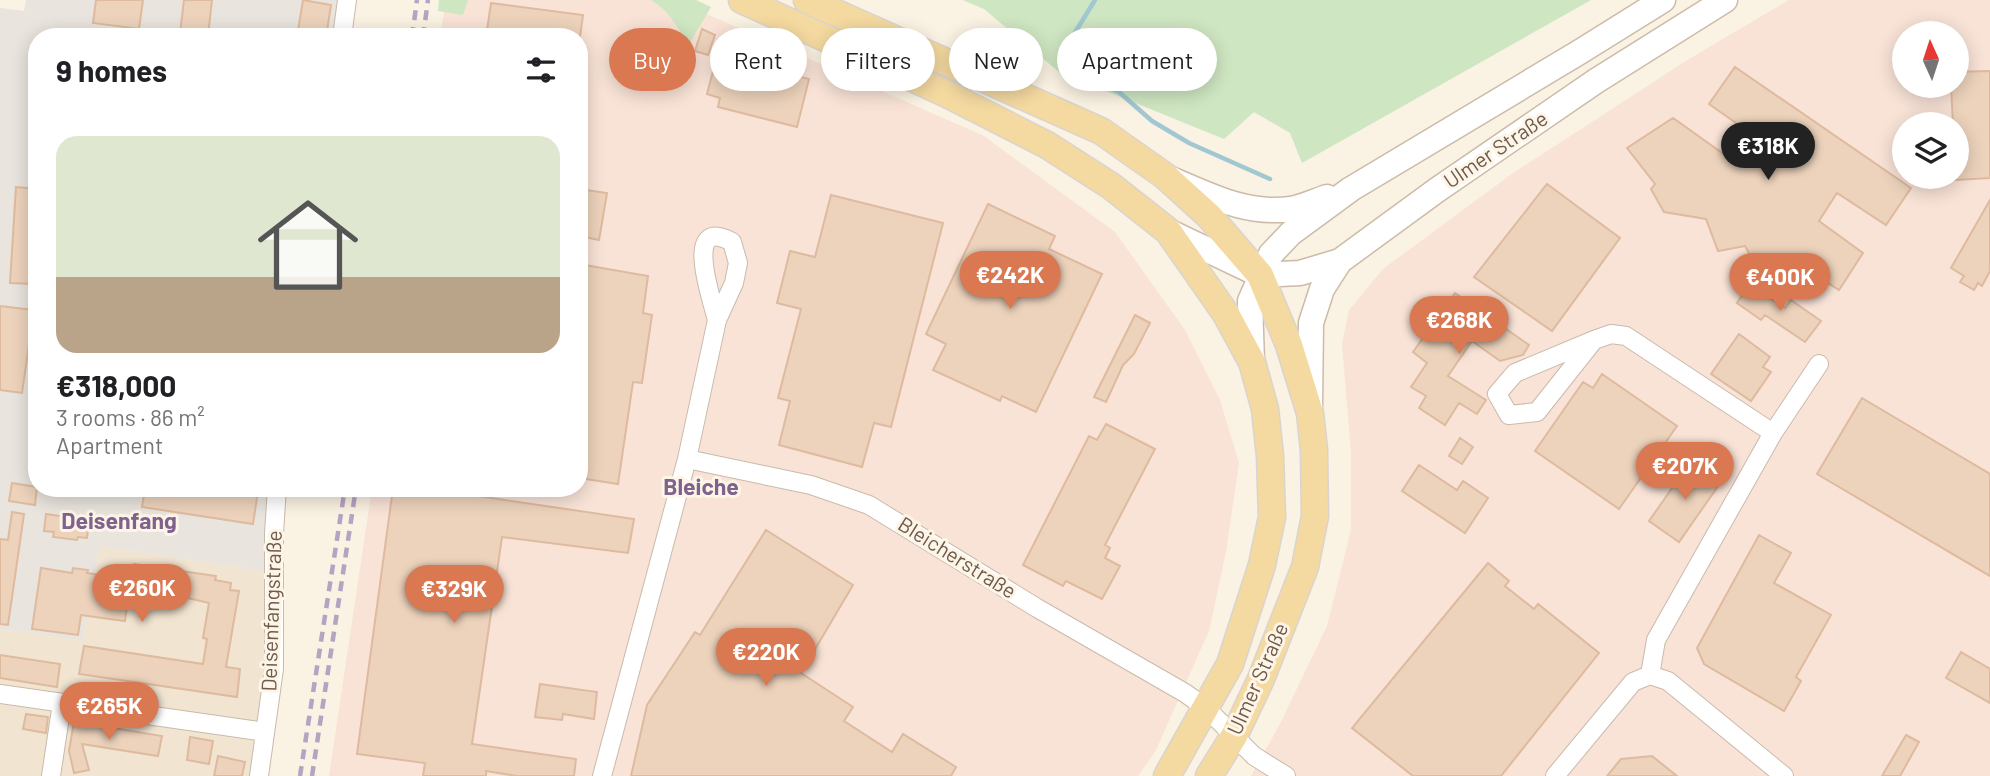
<!DOCTYPE html>
<meta charset="utf-8">
<style>
:root{--surface:#fff;--page:#f2f2f2;--text:#202124;--muted:#757577;--accent:#da7851}
body{margin:0;font-family:Barlow,sans-serif;background:var(--page);color:var(--text);height:100vh;display:flex;flex-direction:column;font-size:26px;white-space:nowrap}
*{box-sizing:border-box;margin:0}
p{font-size:23px;color:var(--muted)}
.icon{flex:none;width:38px;height:38px;fill:none;stroke:currentColor;stroke-width:2;stroke-linecap:round;stroke-linejoin:round}
.map{position:relative;flex:1;overflow:hidden}
.panel{position:absolute;left:28px;top:28px;width:560px;height:469px;display:flex;flex-direction:column;background:var(--surface);border-radius:28px;box-shadow:0 4px 18px #0003}
.panel>*{flex:none}
.hud{position:absolute;left:609px;top:28px;width:665px;height:63px;display:flex;gap:14px}
.needle{width:46px;rotate:357deg}
.tools{position:absolute;left:1892px;top:21px;display:grid;gap:14px}
.tools a{display:grid;place-items:center;width:77px;height:77px;border-radius:50%;background:var(--surface);box-shadow:0 4px 18px #0003;font-size:35px}
.price{position:absolute;translate:-50% -60px;padding:0 16px;border-radius:24px;background:var(--accent);color:#fff;font-size:23px;line-height:46px;filter:drop-shadow(0 2px 4px #0008)}
.price::after{content:'';position:absolute;left:50%;top:42px;width:21px;height:16px;margin-left:-10px;background:inherit;clip-path:polygon(0 0,100% 0,50% 100%)}
.price.selected{background:#222;color:#fff}
ul{padding:0;list-style:none}
li{display:grid;align-content:center;gap:14px;height:371px;padding:0 28px}
li span{display:grid;place-items:center;height:217px;border-radius:21px;color:#555}
li>.icon{margin-inline-start:auto}
span .icon{width:126px;height:126px;fill:#fffc;stroke-width:1}
li b{font-size:30px}
h2{display:flex;justify-content:space-between;align-items:center;height:84px;padding:0 28px;font-size:30px}
.tag{padding:0 24px;border-radius:32px;background:var(--surface);box-shadow:0 4px 18px #0003;font-size:24px;line-height:63px}
.tag.selected{background:var(--accent);color:#fff}
.map>svg:first-child{display:block}
</style>
<div class="map">
<svg width="1990" height="776" viewBox="0 0 1990 776">
<rect width="100%" height="100%" fill="#faf2e2"/>
<!-- residential -->
<path fill="#f1e4d1" d="M100 546 275 573 259 776H0V629L83 641Z"/>
<!-- commercial -->
<path fill="#f9e3d7" fill-rule="evenodd" d="M446 0H675L984 136 1115 232 1185 330 1220 400 1239 463 1226 552 1209 631 1155 752 1138 776H329L372 488H579V37H440Z
M1789 0H1990V776H1251L1280 724 1327 626 1351 530V453L1342 344 1349 310 1383 269 1513 173 1689 59ZM1904 33H1956V86H1904ZM1904 124H1956V177H1904Z"/>
<!-- industrial -->
<path fill="#e9e4dd" d="M26 0H347L342 37H37V488H277L275 573 100 546 83 641 0 629V8L24 11Z"/>
<!-- green -->
<path fill="#cfe6c2" d="M439 0H468L463 15 438 11Z
M651 0H696L711 7 688 46C679 29 669 10 651 0Z
M963 0H1591L1302 163 1290 133 1254 112 1224 139 1059 72 984 9Z"/>
<g fill="none" stroke-linecap="round" stroke-linejoin="round">
<!-- stream -->
<path stroke="#a0c7d2" stroke-width="4.5" d="M1095 0 1071 39 1073 66 1083 76 1119 92 1152 121 1189 143 1270 179"/>
</g>
<!-- building -->
<path fill="#edd3bc" stroke="#deba9e" stroke-width="2" d="M96 0H143L139 29 93 23Z
M184 0H212L208 36 180 33Z
M303 0 331 5 326 37H297Z
M491 3 583 15 580 37H486Z
M702 29 715 35 708 55 695 51Z
M717 56 809 79 797 127 718 107 720 98 707 94Z
M1735 67 1911 188 1886 225 1837 193 1819 221 1863 253 1839 290 1793 260 1759 271 1745 246 1718 251 1706 219 1664 212 1651 189 1655 184 1627 148 1673 118 1728 157 1746 130 1709 104Z
M1990 71V178L1956 180V124H1953L1951 86H1956V72Z
M1547 184 1620 238 1552 331 1474 277Z
M16 187 37 189 34 284 10 283Z
M579 189 607 193 599 240 579 236Z
M831 195 943 223 891 427 874 423 862 467 779 445 790 401 778 398 801 309 777 303 790 251 815 257Z
M1990 200V271L1982 286 1978 283 1974 290 1960 282 1964 276 1951 268Z
M988 204 1055 236 1049 249 1102 274 1036 412 1002 396 1000 401 933 370 946 344 926 334Z
M579 264 648 276 643 313 652 315 642 383 633 382 618 484 579 478Z
M1750 284 1785 308 1791 300 1821 321 1805 342 1765 315 1761 320 1737 303Z
M1455 293 1529 345 1523 355 1500 361 1472 341 1448 376 1486 400 1477 414 1459 403 1445 425 1419 408 1426 396 1411 387 1427 363 1413 352Z
M0 306 34 310 22 393 0 390Z
M1135 315 1150 323 1134 354 1123 365 1106 402 1094 397Z
M1739 334 1770 357 1763 367 1771 372 1751 401 1711 374Z
M1602 374 1677 426 1619 509 1535 451 1583 382 1593 388Z
M1862 398 1990 474V576L1817 474Z
M1106 424 1155 449 1105 545 1110 548 1105 558 1120 566 1102 599 1066 581 1063 586 1023 565 1089 436 1097 440Z
M1460 438 1473 447 1462 464 1449 456Z
M1691 461 1721 482 1679 542 1649 521Z
M1419 465 1457 490 1463 481 1488 498 1465 533 1402 491Z
M12 483 37 487 35 505 9 501Z
M145 488H238L258 491 253 524 142 507Z
M393 488H423L634 519 628 553 502 537 472 744 576 759 574 776H517L486 771V776H423L425 763 357 754Z
M12 512 24 514 8 625 0 624V539L8 540Z
M46 514 89 520 87 538 78 537 77 540 53 537 54 532 44 531Z
M766 530 853 585 801 673 853 707 844 721 892 752 903 734 956 767 951 776H631L647 705 695 632 700 635Z
M1759 535 1791 553 1774 583 1831 615 1796 677 1801 681 1784 711 1704 664 1697 648Z
M1488 563 1509 581 1505 586 1534 609 1538 604 1599 653 1501 776H1413L1352 728Z
M134 564 216 576 215 580 231 583 230 590 239 591 226 667 240 669 237 697 79 674 84 646 203 664 207 639 203 638 209 603 171 594 157 592 156 595 129 591 125 621 81 615 78 635 32 629 41 568 72 573 73 568 88 570 87 573 131 580Z
M1961 652 1990 669V703L1946 678Z
M0 655 60 664 57 687 0 678Z
M540 684 597 692 594 719 563 714 562 720 535 717Z
M26 714 48 717 46 733 23 729Z
M75 716 77 722 162 736 158 756 82 744 89 770 74 773 69 751Z
M1906 735 1919 742 1900 776H1882Z
M190 737 213 741 209 764 187 760Z
M218 756 245 762 242 776H214Z
M1652 756 1677 776H1607L1621 759Z"/>
<g fill="none" stroke-linecap="round" stroke-linejoin="round">
<!-- street casing -->
<g stroke="#c9baaa" stroke-width="20">
<path id="street" d="M342 37 347 0
M1594 340 1515 373 1497 394 1509 415 1537 412 1594 340 1611 334 1626 336 1773 433
M687 459 717 320 734 283 738 263 732 242C681 214 713 303 717 320
M1650 675 1656 640 1773 433 1819 364
M0 694 265 732
M51 776 62 703
M259 776 274 669V533L277 488
M602 776 687 459 811 485 869 505 1037 608 1185 693 1206 708 1254 756 1286 776
M1555 776 1633 682 1650 675 1668 681 1784 776"/>
</g>
<!-- secondary casing -->
<g stroke="#cdbba9" stroke-width="27">
<path id="secondary" d="M1171 179C1211 196 1247 215 1291 209 1303 207 1315 201 1327 197
M1168 231 1260 275 1300 273 1340 261 1437 190 1596 81 1725 0
M1252 362 1250 301 1271 254 1291 233 1351 189 1578 53 1663 0
M1310 405 1311 323 1322 289 1340 261"/>
</g>
<!-- primary casing -->
<g stroke="#dad4d0" stroke-width="29">
<path id="primary" d="M742 0 947 94 1047 145 1111 186 1168 231 1226 314 1252 362 1265 409 1270 456 1272 517 1262 565 1230 664 1167 776
M807 0 1101 131 1165 176 1209 216 1260 275 1289 345 1310 413 1314 450 1315 516 1305 567 1261 679 1234 736 1209 776"/>
</g>
<!-- street -->
<use href="#street" stroke="#fff" stroke-width="18"/>
<!-- secondary -->
<use href="#secondary" stroke="#fff" stroke-width="24"/>
<!-- primary -->
<use href="#primary" stroke="#f4d9a0" stroke-width="26"/>
<!-- rail -->
<path stroke="#b5a3c2" stroke-width="4.5" stroke-dasharray="10 7" stroke-linecap="butt" d="M412 37 417 0
M423 37 428 0
M300 776 345 488
M312 776 356 488"/>
</g>
<g text-anchor="middle" stroke-width="6" stroke-linejoin="round" paint-order="stroke">
<!-- street labels -->
<g font-size="21" fill="#6f5a4b" stroke="#fdf6e8">
<text transform="translate(1496 150) rotate(-34)" y="7">Ulmer Straße</text>
<text transform="translate(957 558) rotate(32)" y="7">Bleicherstraße</text>
<text transform="translate(272 611) rotate(-88)" y="7">Deisenfangstraße</text>
<text transform="translate(1258 679) rotate(-66)" y="7">Ulmer Straße</text>
</g>
<!-- neighbourhood labels -->
<g font-size="23" font-weight="bold" fill="#80638c" stroke="#fdf6e8">
<text x="701" y="495">Bleiche</text>
<text x="119" y="529">Deisenfang</text>
</g>
</g>
</svg>
<div class="tools">
<a><svg class="needle" viewBox="-14 -14 28 28"><path d="M0-13l5 13h-10z" fill="#e53935"/><path d="M0 13l5-13h-10z" fill="#757577"/></svg></a>
<a><svg class="icon" aria-label="layers" viewBox="0 0 24 24"><path d="M12 4l9 5-9 5-9-5zM3 14l9 5 9-5"/></svg></a>
</div>
<b class="price selected" style="left:1768px;top:182px">€318K</b>
<b class="price" style="left:1010px;top:311px">€242K</b>
<b class="price" style="left:1780px;top:313px">€400K</b>
<b class="price" style="left:1459px;top:356px">€268K</b>
<b class="price" style="left:1685px;top:502px">€207K</b>
<b class="price" style="left:142px;top:624px">€260K</b>
<b class="price" style="left:454px;top:625px">€329K</b>
<b class="price" style="left:766px;top:688px">€220K</b>
<b class="price" style="left:109px;top:742px">€265K</b>
<div class="hud">
<a class="tag selected">Buy</a>
<a class="tag">Rent</a>
<a class="tag">Filters</a>
<a class="tag">New</a>
<a class="tag">Apartment</a>
</div>
<section class="panel">
<h2>9 homes<svg class="icon" aria-label="filters" viewBox="0 0 24 24"><path d="M4 7h16M4 17h16"/><circle cx="9" cy="7" r="2"/><circle cx="15" cy="17" r="2"/></svg></h2>
<ul>
<li><span style="background:linear-gradient(#dfe7d0 65%,#b9a48a 0)"><svg class="icon" aria-label="home" viewBox="0 0 24 24"><path d="M3 11l9-7 9 7M6 9v11h12V9"/></svg></span><div><b>€318,000</b><p>3 rooms · 86 m²</p><p>Apartment</p></div></li>
</ul>
</section>
</div>
